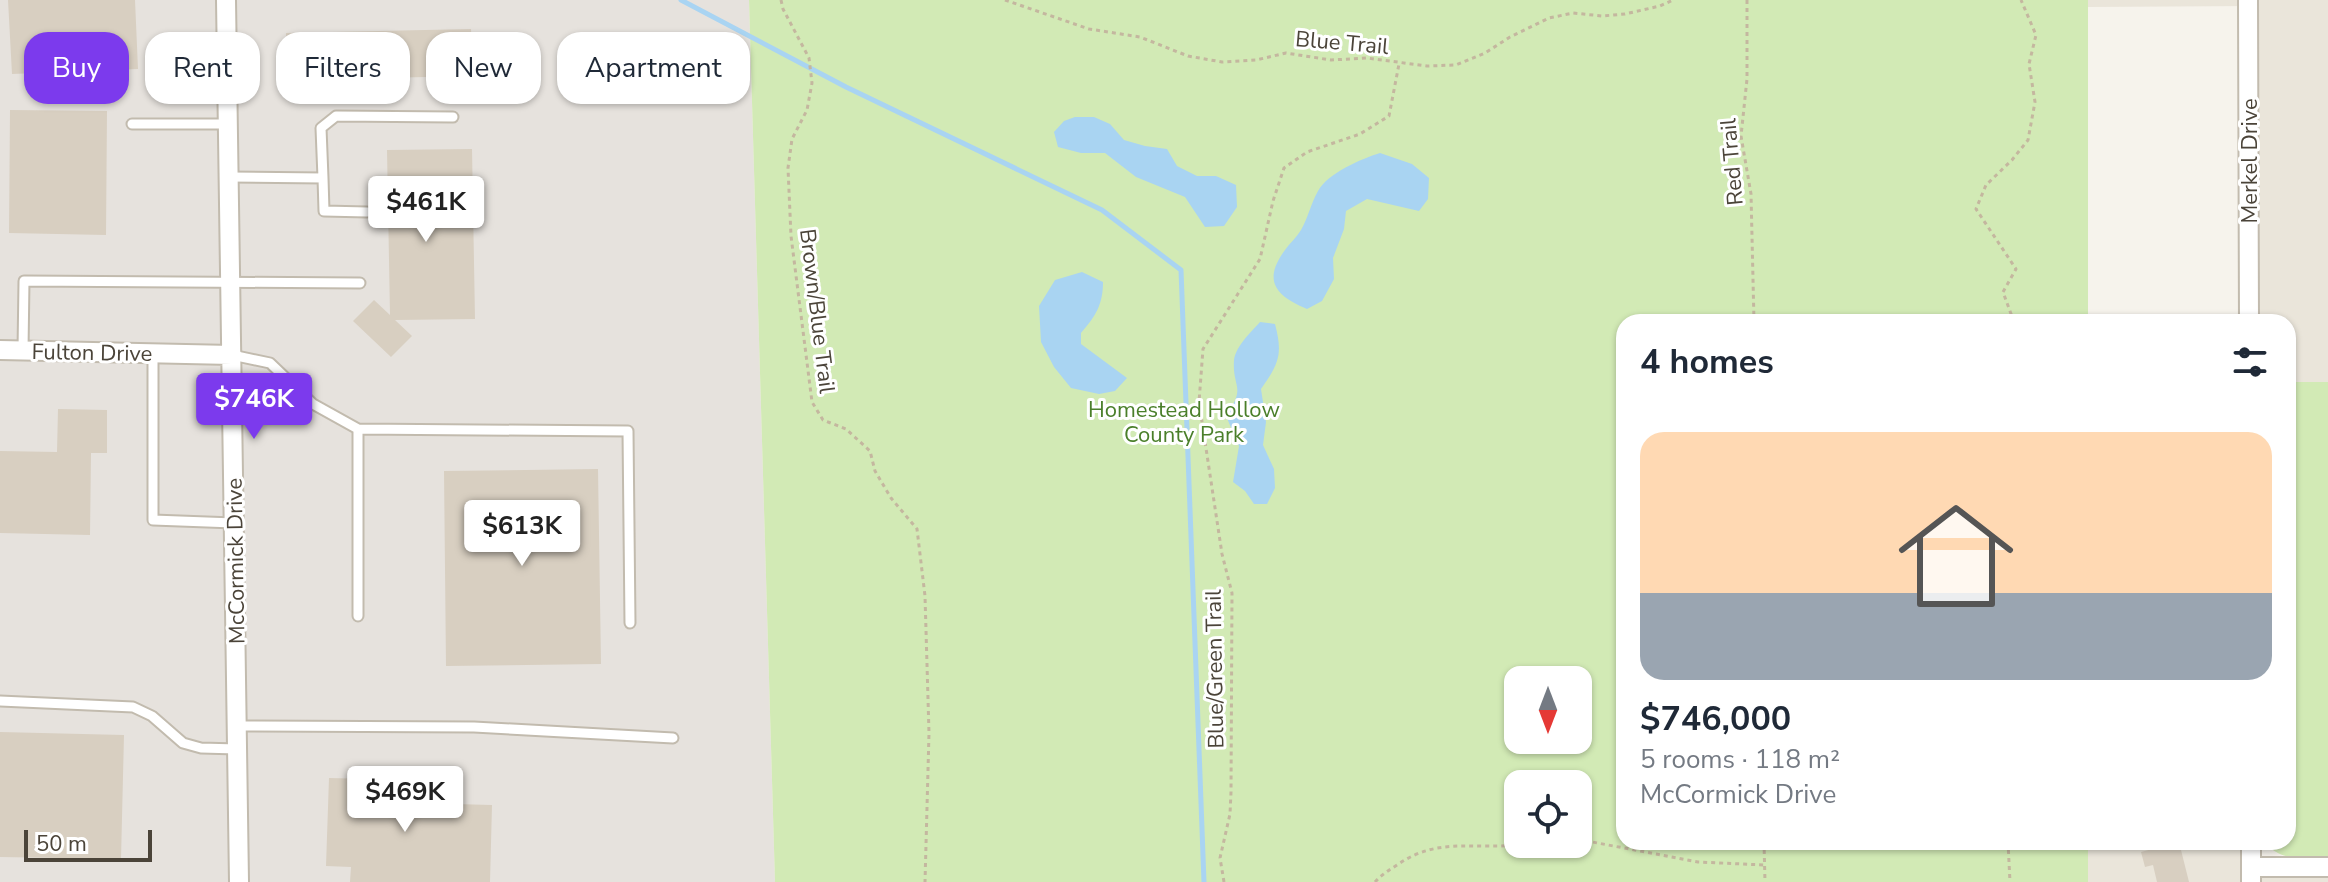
<!DOCTYPE html>
<meta charset="utf-8">
<style>
:root{--surface:#fff;--page:#f6f6f7;--text:#1f2937;--muted:#747a83;--accent:#7c3aed}
body{margin:0;font-family:"Nunito Sans",sans-serif;background:var(--page);color:var(--text);height:100vh;display:flex;flex-direction:column;font-size:30px;white-space:nowrap}
*{box-sizing:border-box;margin:0}
p{font-size:26px;color:var(--muted)}
.icon{flex:none;width:44px;height:44px;fill:none;stroke:currentColor;stroke-width:2;stroke-linecap:round;stroke-linejoin:round}
.map{position:relative;flex:1;overflow:hidden}
.sheet{position:absolute;left:1616px;top:314px;width:680px;height:536px;display:flex;flex-direction:column;background:var(--surface);border-radius:24px;box-shadow:0 2px 6px #0004}
.sheet>*{flex:none}
.guide{position:absolute;left:24px;top:32px;width:760px;height:72px;display:flex;gap:16px}
.needle{width:52px;rotate:180deg}
.tools{position:absolute;left:1504px;top:666px;display:grid;gap:16px}
.tools a{display:grid;place-items:center;width:88px;height:88px;border-radius:16px;background:var(--surface);box-shadow:0 2px 6px #0004;font-size:40px}
.scale{position:absolute;left:24px;bottom:20px;width:128px;box-sizing:border-box;padding-left:8px;border:4px solid #4b4439;border-top:0;font-size:22px;line-height:28px;white-space:nowrap;color:#4b4439;-webkit-text-stroke:6px #fff;paint-order:stroke}
.price{position:absolute;translate:-50% -68px;padding:0 18px;border-radius:8px;background:#fff;color:#222;font-size:26px;line-height:52px;filter:drop-shadow(0 2px 4px #0008)}
.price::after{content:'';position:absolute;left:50%;top:48px;width:24px;height:18px;margin-left:-12px;background:inherit;clip-path:polygon(0 0,100% 0,50% 100%)}
.price.selected{background:var(--accent);color:#fff}
ul{padding:0;list-style:none}
li{display:grid;align-content:center;gap:16px;height:424px;padding:0 24px}
li span{display:grid;place-items:center;height:248px;border-radius:24px;color:#555}
li>.icon{margin-inline-start:auto}
span .icon{width:144px;height:144px;fill:#fffc;stroke-width:1}
li b{font-size:34px}
h2{display:flex;justify-content:space-between;align-items:center;height:96px;padding:0 24px;font-size:34px}
.pill{padding:0 28px;border-radius:24px;background:var(--surface);box-shadow:0 2px 6px #0004;font-size:28px;line-height:72px}
.pill.selected{background:var(--accent);color:#fff}
.map>svg:first-child{display:block}
</style>
<div class="map">
<svg width="2328" height="882" viewBox="0 0 2328 882">
<rect width="100%" height="100%" fill="#f6f3ec"/>
<!-- residential -->
<path fill="#eae5da" d="M2088 0H2328V382H2288V322H2257L2255 6 2088 7Z
M2088 842H2243V875H2328V882H2088Z"/>
<!-- industrial -->
<path fill="#e6e2dd" d="M0 0H749L775 882H0Z"/>
<!-- green -->
<path fill="#d2eab5" fill-rule="evenodd" d="M749 0H2088V322H1624V842H2088V882H775ZM1518 680H1578V740H1518ZM1518 784H1578V844H1518Z
M2288 382H2328V857C2302 857 2283 863 2264 842H2288Z"/>
<!-- water -->
<path fill="#a9d4f2" d="M1075 117H1094L1110 124 1124 140 1145 146 1167 149 1177 166 1197 176H1216L1236 185 1237 207 1224 226 1205 227 1185 197 1136 177 1105 153H1081L1058 147 1054 132 1064 121Z
M1380 153 1412 164 1429 178 1428 199 1419 211 1367 199 1346 211 1344 229 1333 258 1334 279 1322 301 1307 309C1276 296 1262 281 1285 250 1290 243 1296 238 1301 230 1308 218 1311 203 1318 191 1328 173 1361 159 1380 153Z
M1082 272 1103 282C1103 304 1096 316 1081 333V344L1127 378 1115 391 1099 394 1071 388 1054 367 1041 342 1039 306 1055 280Z
M1260 322 1275 324C1283 354 1279 364 1261 389L1266 422 1263 445 1274 469 1275 488 1267 504H1254L1245 491 1233 482 1239 446 1226 416C1247 386 1232 388 1234 360 1236 346 1251 332 1260 322Z"/>
<g fill="none" stroke-linecap="round" stroke-linejoin="round">
<!-- stream -->
<path stroke="#a9d4f2" stroke-width="5" d="M681 0 846 87 1102 210 1181 270 1204 882"/>
</g>
<!-- building -->
<path fill="#d8cfc1" d="M8 0H135L138 69 12 74Z
M471 29 473 76 287 80 286 33Z
M10 110 107 111 106 235 9 233Z
M472 149 475 319 395 320 412 336 391 357 353 321 374 300 390 315 387 150Z
M58 409 107 410V453H91L90 535 0 533V451L57 452Z
M598 469 601 664 446 666 444 471Z
M0 732 124 735 121 859 0 857Z
M329 778 416 780V803L492 805 490 882H350L351 867 326 866Z
M2179 842 2189 882H2157L2153 865 2145 867 2141 852Z"/>
<g fill="none" stroke-linecap="round" stroke-linejoin="round">
<!-- service casing -->
<g stroke="#c2bbae" stroke-width="13">
<path id="service" d="M132 124H228
M229 177 323 178 321 128 336 116 453 117
M323 178 324 211 367 212
M23 350 24 281 360 283
M153 353V520L234 523
M232 355 270 363 313 404 358 429 628 431 630 623
M358 429V616
M0 701 133 707 152 716 183 743 201 748 237 749
M237 726 474 727 673 738"/>
</g>
<!-- minor casing -->
<g stroke="#c2bbae" stroke-width="22">
<path id="minor" d="M226 0 239 882
M2248 0 2249 322
M0 350 232 355
M2251 842V882
M2251 867H2328"/>
</g>
<!-- path -->
<path stroke="#c4b79f" stroke-width="3" stroke-dasharray="4 4" stroke-linecap="butt" d="M781 0 783 9 809 58 812 83 807 110 792 139 788 168 791 236 812 402 823 420 846 429 870 451 875 471 891 498 917 529 925 596 929 733 925 882
M1005 0 1089 29 1140 37 1188 56 1222 62 1256 60 1286 53 1331 60 1367 58 1427 66 1456 65 1485 53 1510 37 1549 18 1573 13 1602 16 1625 14 1660 6 1673 0
M1747 0V79L1741 136 1751 194 1754 322
M2014 322 2003 292 2016 269 1976 209 1986 185 2012 160 2028 140 2035 102 2029 64 2036 35 2021 0
M1578 837 1587 841 1698 862 1765 865
M1764 842 1765 882
M2008 842 2010 882
M1224 882 1220 858 1230 814 1231 792 1232 593 1222 554 1199 402 1203 349 1260 259 1273 201 1284 168 1307 152 1360 134 1389 116 1399 64
M1375 882C1382 874 1391 869 1400 863 1441 836 1478 851 1522 844"/>
<!-- service -->
<use href="#service" stroke="#fff" stroke-width="9"/>
<!-- minor -->
<use href="#minor" stroke="#fff" stroke-width="18"/>
</g>
<g text-anchor="middle" stroke-width="6" stroke-linejoin="round" paint-order="stroke">
<!-- street labels -->
<g font-size="22" fill="#4b4439" stroke="#fff">
<text transform="translate(1342 42) rotate(5)" y="8">Blue Trail</text>
<text transform="translate(2249 161) rotate(-90)" y="8">Merkel Drive</text>
<text transform="translate(1731 162) rotate(-95)" y="8">Red Trail</text>
<text transform="translate(818 311) rotate(83)" y="8">Brown/Blue Trail</text>
<text transform="translate(92 352) rotate(1)" y="8">Fulton Drive</text>
<text transform="translate(235 561) rotate(-91)" y="8">McCormick Drive</text>
<text transform="translate(1214 669) rotate(-91)" y="8">Blue/Green Trail</text>
</g>
<!-- park labels -->
<g font-size="22" fill="#4a7f2a" stroke="#fff">
<text x="1184" y="417">Homestead Hollow<tspan x="1184" dy="25">County Park</tspan></text>
</g>
</g>
</svg>
<div class="tools">
<a><svg class="needle" viewBox="-14 -14 28 28"><path d="M0-13l5 13h-10z" fill="#e53935"/><path d="M0 13l5-13h-10z" fill="#747a83"/></svg></a>
<a><svg class="icon" aria-label="locate" viewBox="0 0 24 24"><circle cx="12" cy="12" r="6"/><path d="M12 2v4M12 18v4M2 12h4M18 12h4"/></svg></a>
</div>
<div class="scale">50 m</div>
<b class="price" style="left:426px;top:244px">$461K</b>
<b class="price selected" style="left:254px;top:441px">$746K</b>
<b class="price" style="left:522px;top:568px">$613K</b>
<b class="price" style="left:405px;top:834px">$469K</b>
<div class="guide">
<a class="pill selected">Buy</a>
<a class="pill">Rent</a>
<a class="pill">Filters</a>
<a class="pill">New</a>
<a class="pill">Apartment</a>
</div>
<section class="sheet">
<h2>4 homes<svg class="icon" aria-label="filters" viewBox="0 0 24 24"><path d="M4 7h16M4 17h16"/><circle cx="9" cy="7" r="2"/><circle cx="15" cy="17" r="2"/></svg></h2>
<ul>
<li><span style="background:linear-gradient(#ffd9b3 65%,#9aa5b1 0)"><svg class="icon" aria-label="home" viewBox="0 0 24 24"><path d="M3 11l9-7 9 7M6 9v11h12V9"/></svg></span><div><b>$746,000</b><p>5 rooms · 118 m²</p><p>McCormick Drive</p></div></li>
</ul>
</section>
</div>
